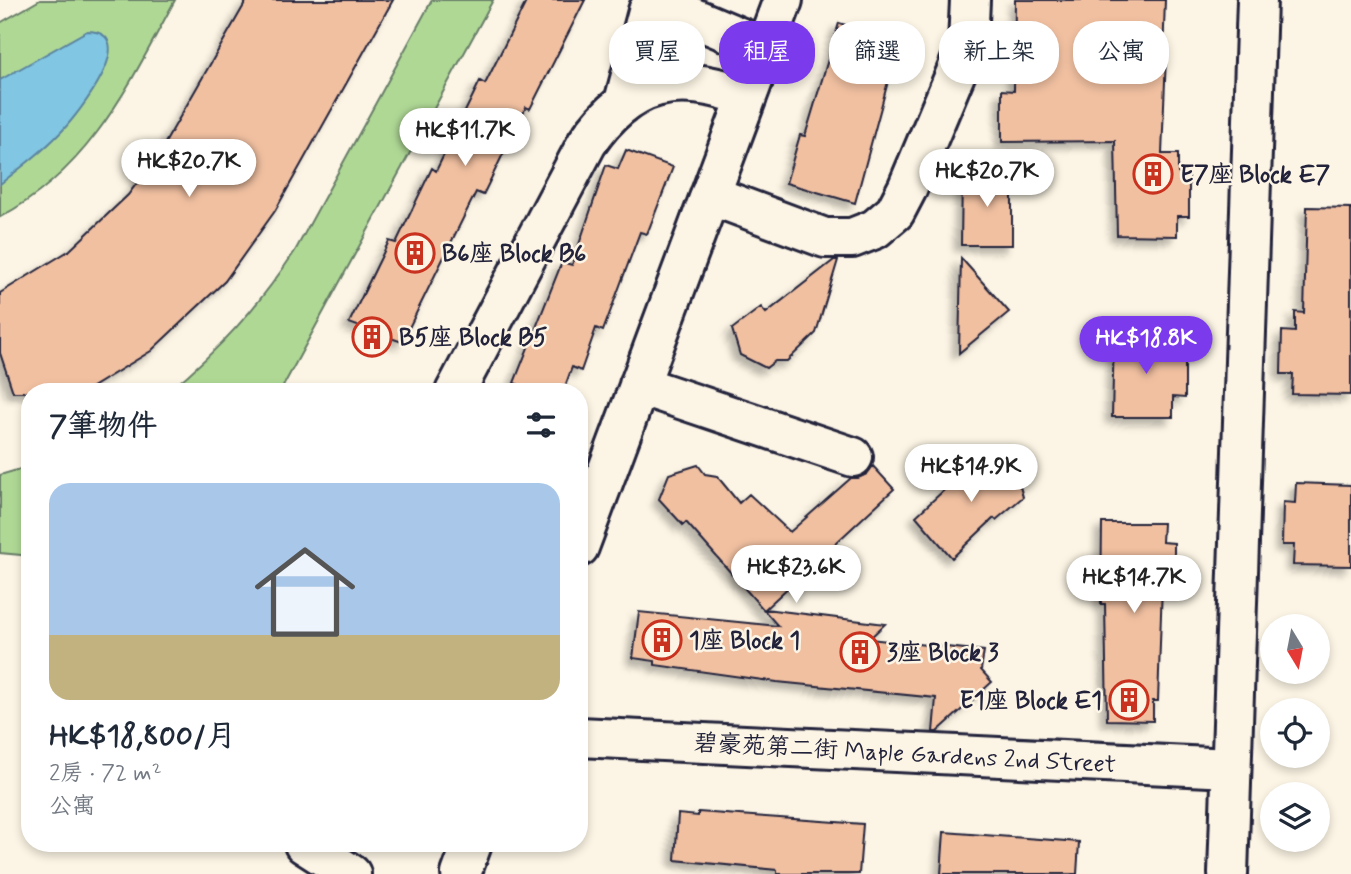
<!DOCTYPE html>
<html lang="zh-TW">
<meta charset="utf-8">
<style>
:root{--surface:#fff;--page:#f2f2f3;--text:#1f2937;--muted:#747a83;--line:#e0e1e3;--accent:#7c3aed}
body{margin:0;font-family:Mynerve,"LXGW WenKai TC",sans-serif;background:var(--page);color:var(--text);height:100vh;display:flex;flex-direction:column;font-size:26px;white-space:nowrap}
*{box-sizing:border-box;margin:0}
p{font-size:23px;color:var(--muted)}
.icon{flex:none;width:38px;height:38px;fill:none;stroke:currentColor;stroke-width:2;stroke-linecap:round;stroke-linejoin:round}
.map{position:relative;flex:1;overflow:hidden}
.sheet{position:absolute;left:21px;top:383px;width:567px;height:469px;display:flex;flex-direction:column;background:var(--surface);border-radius:28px;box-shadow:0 4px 10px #0003}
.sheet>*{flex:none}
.guide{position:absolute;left:609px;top:21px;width:637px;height:63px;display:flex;gap:14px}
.needle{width:46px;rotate:170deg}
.fabs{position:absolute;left:1260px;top:614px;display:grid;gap:14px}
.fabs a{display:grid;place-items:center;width:70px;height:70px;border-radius:50%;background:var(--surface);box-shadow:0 4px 10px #0003;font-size:35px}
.price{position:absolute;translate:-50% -60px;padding:0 16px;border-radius:24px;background:#fff;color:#222;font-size:23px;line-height:46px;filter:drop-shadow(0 2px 4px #0008)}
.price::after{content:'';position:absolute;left:50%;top:42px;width:21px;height:16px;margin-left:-10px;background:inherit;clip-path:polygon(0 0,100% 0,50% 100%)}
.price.on{background:var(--accent);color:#fff}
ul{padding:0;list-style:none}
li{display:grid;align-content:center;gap:14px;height:371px;padding:0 28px}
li+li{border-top:2px solid var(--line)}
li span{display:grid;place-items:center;height:217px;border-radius:21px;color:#555}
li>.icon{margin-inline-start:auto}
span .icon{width:126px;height:126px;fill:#fffc;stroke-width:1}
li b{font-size:30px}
h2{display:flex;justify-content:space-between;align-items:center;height:84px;padding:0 28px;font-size:30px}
.chip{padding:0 24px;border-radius:28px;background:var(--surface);box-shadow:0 4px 10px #0003;font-size:24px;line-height:63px}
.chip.on{background:var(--accent);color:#fff}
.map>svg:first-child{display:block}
</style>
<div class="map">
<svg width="1351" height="874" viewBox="0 0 1351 874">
<defs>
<filter id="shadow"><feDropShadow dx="-6" dy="6" stdDeviation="3.5" flood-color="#0004"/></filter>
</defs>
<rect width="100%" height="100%" fill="#fcf5e5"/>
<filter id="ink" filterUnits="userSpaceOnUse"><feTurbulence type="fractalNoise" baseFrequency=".0143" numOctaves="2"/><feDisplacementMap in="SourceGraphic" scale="14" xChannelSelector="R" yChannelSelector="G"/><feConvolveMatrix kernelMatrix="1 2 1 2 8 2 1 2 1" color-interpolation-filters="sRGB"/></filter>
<g filter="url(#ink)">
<!-- green -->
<path fill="#afd895" stroke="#687d68" stroke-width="2" d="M40 0H175C129 85 90 170 0 217V23Z
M432 0H493L280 392H168C221 348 257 308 295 251Z
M30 466V559L21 555 0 553V475Z"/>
<!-- water -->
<path fill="#81c6e2" stroke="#5b849f" stroke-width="2" d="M87 31C144 32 78 114 62 131 43 151 22 167 0 184V80Z"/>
<!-- building -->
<path fill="#f1c0a1" stroke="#22223b" stroke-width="2" filter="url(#shadow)" d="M247 0H393L275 211 225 281 151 351 84 392H13L0 353V293L70 250 128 195 161 150Z
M527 0H585L530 109 526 107 483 195 476 192 402 342 349 323 389 241 396 243 432 168 436 171 480 81 485 84Z
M1015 0H1165L1163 56H1166L1162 154H1178V173L1189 174V216H1177V236L1117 235 1115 141 1002 142V90L1014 91Z
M839 23 899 41 855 203 786 183 800 135 805 136Z
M626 150 673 167 647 234 640 232 603 331 596 328 581 371 572 367 563 392H537L514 383 562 262 572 265 606 165 618 169Z
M962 173H1012V245H961Z
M1307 207 1351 208V395L1292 394 1293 374H1281L1282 331 1295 332V312L1304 313Z
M961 258 1009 312 959 353Z
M834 260H838L816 333 787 361H775L766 368 740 355 732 329 761 307 766 313Z
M1114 335 1174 336 1173 355H1185V398L1173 397V417H1112Z
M982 455 1016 472 1023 497 996 520 994 518 952 558 916 516Z
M698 465 705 474 717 476 739 503 749 494 790 532 851 478H858L867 474 873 466 894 489 765 609 885 624 869 639 984 651 981 670 992 682 937 732H933L936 698 777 682 655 665V661L633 658 639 612 778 626 686 522 683 525 659 499 669 474Z
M1296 483 1351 485V566L1293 565 1294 545H1282L1283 502 1295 503Z
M1102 523H1163L1162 542 1174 543V585H1162L1158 701H1153V721L1107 720 1105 604H1101Z
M698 812 863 824 859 874H777V870L675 860 678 814 698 816Z
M944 832 1079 842 1077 874H941Z"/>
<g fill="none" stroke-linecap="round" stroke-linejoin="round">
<!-- minor casing -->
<g stroke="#22223b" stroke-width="44">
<path id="minor" d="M624 102 648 11 663 5 765 48
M710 195 825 238H852L875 229 895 212 907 189 968 44 970 0
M639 385 853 457
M455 392 587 143C630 80 677 71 747 97
M579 547 783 0
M579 737 1231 768
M304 844 351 874
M461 874 472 844
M1228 874 1257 0"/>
</g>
<!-- minor -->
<use href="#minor" stroke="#fcf5e5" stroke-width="38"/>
</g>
</g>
<!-- icons -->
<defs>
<g id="building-ring" transform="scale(2.0125)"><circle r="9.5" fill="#fcf5e5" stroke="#c8321e" stroke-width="1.5"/><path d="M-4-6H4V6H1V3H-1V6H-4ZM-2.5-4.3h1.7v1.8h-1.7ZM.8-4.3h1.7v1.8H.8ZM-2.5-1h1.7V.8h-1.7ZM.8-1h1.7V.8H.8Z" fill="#c8321e"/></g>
</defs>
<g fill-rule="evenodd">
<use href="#building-ring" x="1153" y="174"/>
<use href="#building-ring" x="415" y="253"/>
<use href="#building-ring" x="372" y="337"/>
<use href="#building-ring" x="662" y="640"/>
<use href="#building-ring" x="860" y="652"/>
<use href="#building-ring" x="1129" y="700"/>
</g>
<g text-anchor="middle" stroke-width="5" stroke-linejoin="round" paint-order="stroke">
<!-- poi labels -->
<g font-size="24" font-weight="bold" fill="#22223b" stroke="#fcf5e5" text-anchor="start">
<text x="1180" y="182">E7座 Block E7</text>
<text x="442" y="261">B6座 Block B6</text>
<text x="399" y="345">B5座 Block B5</text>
<text x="689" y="648">1座 Block 1</text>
<text x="887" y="660">3座 Block 3</text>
<text x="1102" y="708" text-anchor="end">E1座 Block E1</text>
</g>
<!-- street labels -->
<g font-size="24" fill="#22223b" stroke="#fcf5e5">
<text transform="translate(905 753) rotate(3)" y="8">碧豪苑第二街 Maple Gardens 2nd Street</text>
</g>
</g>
</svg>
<div class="fabs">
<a><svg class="needle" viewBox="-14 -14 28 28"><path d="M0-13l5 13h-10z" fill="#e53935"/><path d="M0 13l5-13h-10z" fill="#747a83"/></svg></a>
<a><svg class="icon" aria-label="locate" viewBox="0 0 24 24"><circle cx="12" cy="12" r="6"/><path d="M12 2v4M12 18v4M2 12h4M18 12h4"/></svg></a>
<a><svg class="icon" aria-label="layers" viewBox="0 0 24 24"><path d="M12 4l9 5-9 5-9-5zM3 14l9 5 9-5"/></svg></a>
</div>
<b class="price" style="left:465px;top:168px">HK$11.7K</b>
<b class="price" style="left:189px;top:199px">HK$20.7K</b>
<b class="price" style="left:987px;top:209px">HK$20.7K</b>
<b class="price on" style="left:1146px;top:376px">HK$18.8K</b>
<b class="price" style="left:971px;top:504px">HK$14.9K</b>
<b class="price" style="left:796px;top:605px">HK$23.6K</b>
<b class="price" style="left:1134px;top:615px">HK$14.7K</b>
<div class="guide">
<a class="chip">買屋</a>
<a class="chip on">租屋</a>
<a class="chip">篩選</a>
<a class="chip">新上架</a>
<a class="chip">公寓</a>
</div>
<section class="sheet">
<h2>7筆物件<svg class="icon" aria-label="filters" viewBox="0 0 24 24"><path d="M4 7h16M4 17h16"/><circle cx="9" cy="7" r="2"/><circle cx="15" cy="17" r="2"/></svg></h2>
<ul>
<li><span style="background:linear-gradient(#a9c7e8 70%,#c2b280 0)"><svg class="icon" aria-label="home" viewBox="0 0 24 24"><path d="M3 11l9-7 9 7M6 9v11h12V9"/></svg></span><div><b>HK$18,800/月</b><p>2房 · 72 m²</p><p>公寓</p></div></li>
</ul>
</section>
</div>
